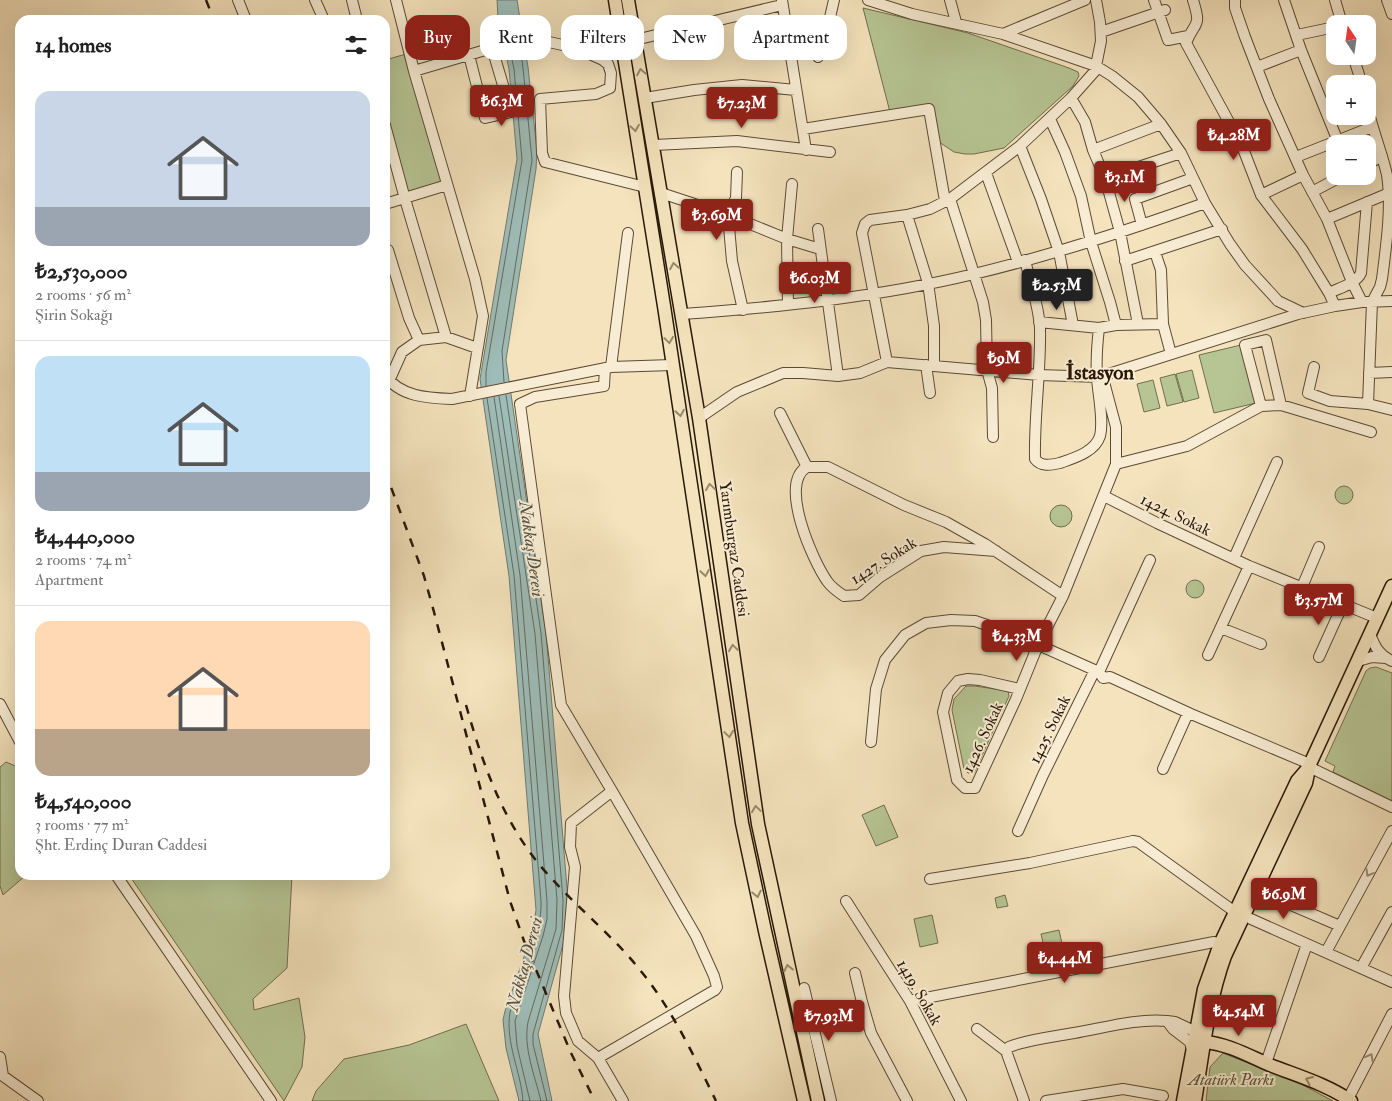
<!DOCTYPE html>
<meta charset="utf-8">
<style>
:root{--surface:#fff;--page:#f2f2f2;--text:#222;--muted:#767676;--line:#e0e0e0;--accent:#8f2418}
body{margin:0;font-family:"IM FELL Double Pica",serif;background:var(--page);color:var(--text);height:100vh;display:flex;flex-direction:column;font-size:19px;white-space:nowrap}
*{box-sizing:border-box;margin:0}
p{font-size:16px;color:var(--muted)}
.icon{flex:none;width:28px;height:28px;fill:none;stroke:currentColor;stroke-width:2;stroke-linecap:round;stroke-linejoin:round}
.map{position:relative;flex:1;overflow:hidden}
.sheet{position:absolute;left:15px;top:15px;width:375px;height:865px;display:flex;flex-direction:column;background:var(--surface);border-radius:15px;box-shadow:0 5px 20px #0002}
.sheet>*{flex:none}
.banner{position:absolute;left:405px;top:15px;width:475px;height:45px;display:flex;gap:10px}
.needle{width:32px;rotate:347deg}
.controls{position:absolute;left:1326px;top:15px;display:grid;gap:10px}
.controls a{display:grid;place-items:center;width:50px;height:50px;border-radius:10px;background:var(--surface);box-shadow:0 5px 20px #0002;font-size:25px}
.price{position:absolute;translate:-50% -42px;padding:0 11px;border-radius:5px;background:var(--accent);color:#fff;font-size:16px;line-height:32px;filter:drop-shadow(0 1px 2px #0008)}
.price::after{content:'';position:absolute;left:50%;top:30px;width:15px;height:11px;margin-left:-8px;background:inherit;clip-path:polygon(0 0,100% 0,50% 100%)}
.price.active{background:#222;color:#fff}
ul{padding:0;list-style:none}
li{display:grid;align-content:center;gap:10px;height:265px;padding:0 20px}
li+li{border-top:1px solid var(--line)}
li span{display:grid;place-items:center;height:155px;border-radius:15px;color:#555}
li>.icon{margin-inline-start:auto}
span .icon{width:90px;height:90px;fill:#fffc;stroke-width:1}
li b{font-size:21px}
h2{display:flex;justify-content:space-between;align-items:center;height:60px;padding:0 20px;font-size:21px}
.tag{padding:0 18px;border-radius:15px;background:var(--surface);box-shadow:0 5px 20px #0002;font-size:18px;line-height:45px}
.tag.active{background:var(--accent);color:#fff}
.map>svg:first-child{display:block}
</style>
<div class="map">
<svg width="1392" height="1101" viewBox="0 0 1392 1101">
<rect width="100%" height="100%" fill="#f4e3bd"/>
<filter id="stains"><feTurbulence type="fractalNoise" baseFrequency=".004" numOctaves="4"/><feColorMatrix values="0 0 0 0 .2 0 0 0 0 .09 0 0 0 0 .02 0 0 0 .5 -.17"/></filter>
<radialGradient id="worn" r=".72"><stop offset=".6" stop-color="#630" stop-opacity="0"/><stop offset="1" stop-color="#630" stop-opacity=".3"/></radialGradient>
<!-- green -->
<path fill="#b7c594" stroke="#706e4d" d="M863 8 968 33 1069 68 1078 72 1079 76 1073 86 1004 148 974 154H965L954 152 939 142 930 111 891 116Z
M406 54 443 185 403 194 385 125V60Z
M1241 345 1256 403 1214 413 1199 355Z
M1192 370 1199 398 1184 402 1176 374Z
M1175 374 1183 402 1167 406 1160 378Z
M1153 380 1160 408 1144 412 1137 384Z
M1335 495a9 9 0 1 1 18 0a9 9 0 1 1-18 0Z
M1050 516a11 11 0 1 1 22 0a11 11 0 1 1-22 0Z
M1186 589a9 9 0 1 1 18 0a9 9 0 1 1-18 0Z
M1376 667 1392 673V801L1333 772 1335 766 1325 761 1366 671 1370 668Z
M966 686H975L1008 691 1009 696 974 773H968L964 769 952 710 954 699Z
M6 762 20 768V875H26L3 895 0 886V767Z
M884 805 898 837 876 846 862 815Z
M129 875H292L287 968 253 999 254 1010 299 998 305 1037 302 1067 284 1101Z
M1005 895 1008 906 997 908 995 898Z
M932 915 938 943 920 947 914 919Z
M1059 930 1066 962 1048 965 1041 934Z
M466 1024 499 1101H312L316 1091 344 1059 409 1045Z
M1223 1053 1301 1084 1333 1101H1206L1210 1067Z"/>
<!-- water -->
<path fill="#9ebdb8" stroke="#707b71" d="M497 0H517L528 67 537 151 536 169 506 360 546 633 568 900 564 941 538 1034 552 1101H519L506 1048 503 1020 505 1011 532 934 536 910 509 576 480 379 517 159 509 69 498 18Z"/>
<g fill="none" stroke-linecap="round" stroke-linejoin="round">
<!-- shore -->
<path stroke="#646a5f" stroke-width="1" d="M504 382 502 351 532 160 523 68 520 47
M486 386V372L522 160 514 69 510 50
M506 395 541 633 563 900 562 930 533 1034V1044L547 1101
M499 396 535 634 557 900 556 929 528 1022C523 1048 535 1076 541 1101
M494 397 520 575 547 901V919L543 936 515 1021 517 1046 530 1101
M487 398 514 575 541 901C542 937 522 979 510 1012 505 1043 521 1071 523 1101"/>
<!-- minor casing -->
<g stroke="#5c4a34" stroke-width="12">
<path id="minor" d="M238 0 246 20
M315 0 324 20
M352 0 357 20
M396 0 414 71 475 279 483 316 470 396
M782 0 806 150
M868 0 912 14 1003 34 1096 66 1112 76 1138 97 1161 124 1181 153 1205 203 1230 244 1245 265 1278 301 1303 313
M950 0 956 22
M1154 0 1168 40 1188 36
M1193 0C1202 29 1195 20 1186 43L1242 146 1261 195 1302 249 1329 293 1335 306
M1235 0V8L1245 37 1269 99 1303 175 1327 219 1352 282 1362 302
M1284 0 1301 50 1337 139
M1335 0 1342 24
M1387 0 1392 14
M1101 32 1165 10
M1003 34 1085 0
M1297 35 1335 27
M635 40 782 5
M469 55 485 118 511 112 492 48
M1353 56 1362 84
M818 57 826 35 834 0
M1257 67 1301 50
M414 71 499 46 531 38 576 48 603 60 608 64 611 73 610 88 596 94 540 99 542 153 545 162 645 187
M645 98 694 90 742 85 796 90
M1071 98 1085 122 1093 150 1105 178 1120 232 1138 324
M1368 109C1373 131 1382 153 1387 175 1392 207 1386 247 1382 279L1380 287 1372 302 1368 404
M1050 119 1065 152 1081 196 1091 242 1110 302 1116 325
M385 125 405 199 446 337
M803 129 929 109 945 201
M654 145 737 141 830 152
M1020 146 1041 199 1059 252 1073 325
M1093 150 1161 124
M1296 157 1372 127
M1368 164 1382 156
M737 172 736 198 728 215 732 261 743 310
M986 173 1018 262
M1105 178 1181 153
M1312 192 1342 176
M661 193 728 215 787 239 820 249
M1261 195 1303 175
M950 199 983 302 986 320 987 370 992 388 993 437
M385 204 447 185
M907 215 928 283 934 326V365
M1327 219 1389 193
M1142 225 1135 199 1193 178
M818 229 838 376
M388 250 409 318 419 340
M1155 252 1161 270 1163 324 1171 354
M1025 260C1030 282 1039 306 1040 328 1041 372 1034 415 1035 459 1041 467 1051 465 1060 463 1074 458 1095 452 1100 436 1104 420 1098 395 1097 378 1096 362 1097 345 1099 328L1116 325 1163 324
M1125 261 1222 229
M1329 293C1339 288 1356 284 1361 273L1367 202
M788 304 787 239 792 184
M682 314C780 307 879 297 974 274 1053 255 1129 230 1205 203
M1039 322 1099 328
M887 362 862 233 865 224 870 220 907 215 930 209 950 199 1020 146 1071 98 1095 71 1101 41 1100 22 1096 0
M926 365 930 393
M611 367 628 233
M1314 367 1308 393 1330 401 1368 404 1392 410
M605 368 604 386 535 397 520 404 561 705 612 791 571 823 570 847 575 867 564 996 566 1013 578 1041 598 1058 623 1101
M1369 373 1392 372
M385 375C400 397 428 398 452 399L611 367 672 365
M389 381 402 352 419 340 446 337 477 348
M1261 406 1245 345 1266 340 1281 405
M780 413 807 467
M699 418 737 392 783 373H803L838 376 860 373 887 362 1039 375 1099 377 1298 314 1335 306 1362 302 1392 301
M1116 464 1187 446 1261 406 1281 405 1371 432
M1104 496 1157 523 1249 566 1377 618
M996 551 944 547 921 551 880 577 859 595 844 596C838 592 831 587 827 581 813 561 778 483 807 467H828L904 505 946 522 985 544 1063 596
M1234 558 1277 462
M1302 587 1319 547
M1221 628 1261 644
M1370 634C1375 647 1379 655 1392 661
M1208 655 1249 566
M1319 657 1343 604
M1358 661 1372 657 1386 658
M1099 672 1150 560
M1020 689 980 680 968 679 958 681 948 693 943 712 957 780 965 788H975L1016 699 1038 645 1063 596 1116 464V427L1104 382
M0 704 20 742
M871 742 876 689 885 660 905 635 926 623 951 620 975 621 1016 635 1099 672 1103 678 1110 677 1191 714 1310 764
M1309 767 1392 807
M1163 769 1188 713
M1018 831 1043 775 1095 670
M116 875 271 1101
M930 879 1030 863 1133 841 1138 842 1235 912
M1256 890 1340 926
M846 901 910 1001 961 1101
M1251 919 1392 982
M1326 952 1392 831
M1361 968 1392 912
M855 973 862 1002 871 1033 907 1101
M804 988 831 1101
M910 1001 1214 942 1220 944
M977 1029 1006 1051
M1192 1050 1190 1042 1173 1029 1167 1021 1175 1022 1196 1032
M0 1057 3 1076 38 1101
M598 1058 715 990 717 987 714 976 696 936 612 791
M1266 1063 1307 944
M1348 1099 1392 1014
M1024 1101 1006 1051 1009 1047C1029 1039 1053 1037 1074 1033 1104 1028 1137 1018 1167 1021
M1046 1101 1123 1089 1163 1096"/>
</g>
<!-- major casing -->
<g stroke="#2a1706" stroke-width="15">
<path id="major" d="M615 0 664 306 742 823 765 931 804 1101
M628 0 699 418 758 824 818 1101
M1205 1042C1228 1044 1249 1056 1270 1065 1298 1076 1326 1084 1351 1101
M1183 1101 1204 989 1220 944 1297 781 1309 767
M1195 1101C1203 1052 1208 1003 1225 956L1306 783 1310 764 1392 586"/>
</g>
<!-- minor -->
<use href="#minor" stroke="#f8edd4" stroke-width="10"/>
<!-- major -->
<use href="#major" stroke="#f4e3bd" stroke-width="12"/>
<!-- rail -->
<path stroke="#2a1706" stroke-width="2.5" stroke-dasharray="9 9" stroke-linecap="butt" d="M206 0 214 20
M385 471 424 576 434 612 510 901 524 941 571 1053 595 1101
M466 705C484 769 506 831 553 880 581 911 614 937 640 970 672 1009 694 1056 716 1101"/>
</g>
<!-- one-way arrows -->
<defs><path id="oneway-chevron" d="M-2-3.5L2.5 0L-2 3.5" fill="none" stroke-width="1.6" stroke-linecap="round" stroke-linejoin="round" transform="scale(1.25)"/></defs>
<g stroke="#99876b">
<use href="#oneway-chevron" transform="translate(641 72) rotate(-100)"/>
<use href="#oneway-chevron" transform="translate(635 128) rotate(81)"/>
<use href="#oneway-chevron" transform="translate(674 266) rotate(-100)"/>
<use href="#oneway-chevron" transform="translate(669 340) rotate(82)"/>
<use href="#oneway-chevron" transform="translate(680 413) rotate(81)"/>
<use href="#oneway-chevron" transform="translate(710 487) rotate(-98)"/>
<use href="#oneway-chevron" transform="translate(705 573) rotate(81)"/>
<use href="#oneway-chevron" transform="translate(733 648) rotate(-98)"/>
<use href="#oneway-chevron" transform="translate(729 734) rotate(82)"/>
<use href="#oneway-chevron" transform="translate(756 809) rotate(-98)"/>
<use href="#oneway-chevron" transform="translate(757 894) rotate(78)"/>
<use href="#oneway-chevron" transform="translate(788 968) rotate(-102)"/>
<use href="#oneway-chevron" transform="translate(1309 1080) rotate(-157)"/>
</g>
<g stroke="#9b8d77">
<use href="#oneway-chevron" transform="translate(1369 873) rotate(119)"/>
<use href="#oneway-chevron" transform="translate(1370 1057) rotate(-62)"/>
</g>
<g text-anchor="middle" stroke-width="4" stroke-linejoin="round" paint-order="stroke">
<!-- street labels -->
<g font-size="16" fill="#2a1706" stroke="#f8edd4">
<text transform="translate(1176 514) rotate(26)" y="6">1424. Sokak</text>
<text transform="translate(735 549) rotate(82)" y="6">Yarımburgaz Caddesi</text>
<text transform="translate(883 560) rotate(-32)" y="6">1427. Sokak</text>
<text transform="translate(1049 729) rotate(-64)" y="6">1425. Sokak</text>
<text transform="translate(982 737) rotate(-65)" y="6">1426. Sokak</text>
<text transform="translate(920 992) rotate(60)" y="6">1419. Sokak</text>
</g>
<!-- park labels -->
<g font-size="16" font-style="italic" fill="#5b5438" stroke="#f8edd4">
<text x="1231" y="1085">Atatürk Parkı</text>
</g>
<!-- water labels -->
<g font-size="18" font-style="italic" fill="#535144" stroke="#f8edd4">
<text transform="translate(532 549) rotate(82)" y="6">Nakkaş Deresi</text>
<text transform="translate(524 964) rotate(-75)" y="6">Nakkaş Deresi</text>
</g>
<!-- district labels -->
<g font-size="21" font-weight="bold" fill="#2a1706" stroke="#f8edd4">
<text x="1100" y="379">İstasyon</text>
</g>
</g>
<rect width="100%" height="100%" filter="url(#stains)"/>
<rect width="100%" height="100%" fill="url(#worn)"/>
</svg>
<div class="controls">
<a><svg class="needle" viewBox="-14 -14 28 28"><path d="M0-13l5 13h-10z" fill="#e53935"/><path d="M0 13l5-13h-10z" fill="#767676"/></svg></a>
<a>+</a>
<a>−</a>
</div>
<b class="price" style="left:502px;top:127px">₺6.3M</b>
<b class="price" style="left:742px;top:129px">₺7.23M</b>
<b class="price" style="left:1234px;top:161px">₺4.28M</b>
<b class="price" style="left:1125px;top:203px">₺3.1M</b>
<b class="price" style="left:717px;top:241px">₺3.69M</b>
<b class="price" style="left:815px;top:304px">₺6.03M</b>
<b class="price active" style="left:1057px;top:311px">₺2.53M</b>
<b class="price" style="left:1004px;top:384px">₺9M</b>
<b class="price" style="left:1319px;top:626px">₺3.57M</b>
<b class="price" style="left:1017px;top:662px">₺4.33M</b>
<b class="price" style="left:1284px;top:920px">₺6.9M</b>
<b class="price" style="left:1065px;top:984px">₺4.44M</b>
<b class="price" style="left:1239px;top:1037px">₺4.54M</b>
<b class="price" style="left:829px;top:1042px">₺7.93M</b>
<div class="banner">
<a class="tag active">Buy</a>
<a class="tag">Rent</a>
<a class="tag">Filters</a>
<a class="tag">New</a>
<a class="tag">Apartment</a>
</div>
<section class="sheet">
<h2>14 homes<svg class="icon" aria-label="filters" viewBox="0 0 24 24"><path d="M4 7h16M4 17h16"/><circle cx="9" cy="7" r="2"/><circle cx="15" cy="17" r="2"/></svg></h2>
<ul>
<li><span style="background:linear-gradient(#c9d6e8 75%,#9aa5b1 0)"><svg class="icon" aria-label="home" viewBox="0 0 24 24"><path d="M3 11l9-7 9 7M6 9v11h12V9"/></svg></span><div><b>₺2,530,000</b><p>2 rooms · 56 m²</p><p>Şirin Sokağı</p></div></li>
<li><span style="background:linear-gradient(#bfe0f5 75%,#9aa5b1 0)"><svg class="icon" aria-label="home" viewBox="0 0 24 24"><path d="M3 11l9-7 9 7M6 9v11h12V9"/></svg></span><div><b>₺4,440,000</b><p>2 rooms · 74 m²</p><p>Apartment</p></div></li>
<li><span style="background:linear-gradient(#ffd9b3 70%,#b9a48a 0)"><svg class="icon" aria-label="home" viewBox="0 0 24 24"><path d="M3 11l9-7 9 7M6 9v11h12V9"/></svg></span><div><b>₺4,540,000</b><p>3 rooms · 77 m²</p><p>Şht. Erdinç Duran Caddesi</p></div></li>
</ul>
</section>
</div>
